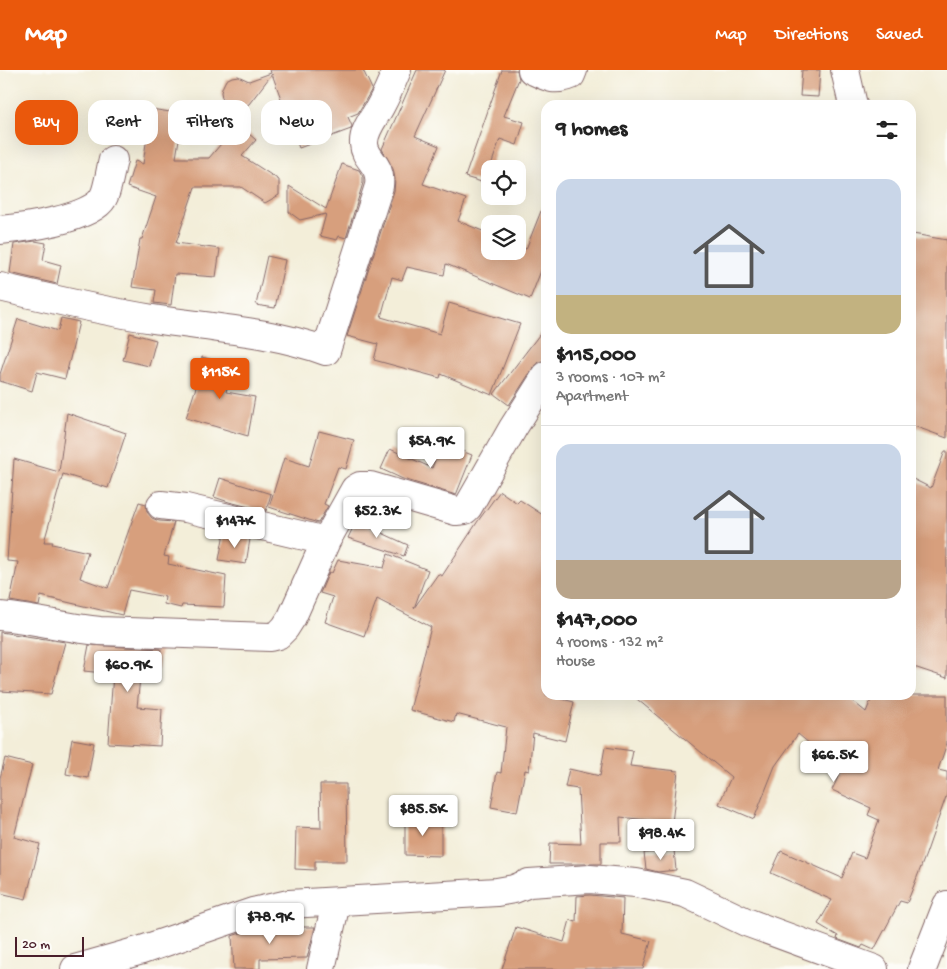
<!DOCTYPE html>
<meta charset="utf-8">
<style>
:root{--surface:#fff;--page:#f6f6f6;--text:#222;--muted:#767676;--line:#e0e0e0;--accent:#ea580c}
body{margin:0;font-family:"Gochi Hand",sans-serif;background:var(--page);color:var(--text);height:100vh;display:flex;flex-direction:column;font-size:19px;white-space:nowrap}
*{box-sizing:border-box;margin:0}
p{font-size:16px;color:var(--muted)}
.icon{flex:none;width:28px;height:28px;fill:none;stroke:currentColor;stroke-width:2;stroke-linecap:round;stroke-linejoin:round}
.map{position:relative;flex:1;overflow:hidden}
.side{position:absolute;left:541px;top:30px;width:375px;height:600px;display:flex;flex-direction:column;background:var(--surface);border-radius:15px;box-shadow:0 5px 20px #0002}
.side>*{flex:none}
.hud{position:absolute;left:15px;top:30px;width:451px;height:45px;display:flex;gap:10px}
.controls{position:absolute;left:481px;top:90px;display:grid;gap:10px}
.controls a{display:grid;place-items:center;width:45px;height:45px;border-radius:10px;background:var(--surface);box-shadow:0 5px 20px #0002;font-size:25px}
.scale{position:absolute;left:15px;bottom:12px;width:69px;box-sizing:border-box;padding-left:5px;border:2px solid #4a1f2b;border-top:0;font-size:14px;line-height:18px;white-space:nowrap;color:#4a1f2b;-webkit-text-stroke:4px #fdfcf7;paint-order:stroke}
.price{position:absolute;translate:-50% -42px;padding:0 11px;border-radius:5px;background:#fff;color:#222;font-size:16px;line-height:32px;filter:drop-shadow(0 1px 2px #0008)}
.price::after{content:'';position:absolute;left:50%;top:30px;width:15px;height:11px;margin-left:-8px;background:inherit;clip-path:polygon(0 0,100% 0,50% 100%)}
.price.on{background:var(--accent);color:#fff}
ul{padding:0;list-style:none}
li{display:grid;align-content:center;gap:10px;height:265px;padding:0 15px}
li+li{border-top:1px solid var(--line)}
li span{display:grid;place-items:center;height:155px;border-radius:15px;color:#555}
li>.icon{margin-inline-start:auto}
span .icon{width:90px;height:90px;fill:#fffc;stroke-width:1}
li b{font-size:21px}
h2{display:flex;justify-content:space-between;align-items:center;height:60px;padding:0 15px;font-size:21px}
.chip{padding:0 18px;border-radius:15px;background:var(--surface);box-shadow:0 5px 20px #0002;font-size:18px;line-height:45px}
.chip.on{background:var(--accent);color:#fff}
header{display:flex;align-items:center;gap:30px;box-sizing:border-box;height:70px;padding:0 25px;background:var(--accent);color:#fff}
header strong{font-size:24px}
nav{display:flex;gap:28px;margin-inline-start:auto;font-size:18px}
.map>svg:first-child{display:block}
</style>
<header>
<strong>Map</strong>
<nav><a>Map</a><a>Directions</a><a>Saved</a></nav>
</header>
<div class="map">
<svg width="947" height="899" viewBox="0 0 947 899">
<rect width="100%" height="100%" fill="#fdfcf7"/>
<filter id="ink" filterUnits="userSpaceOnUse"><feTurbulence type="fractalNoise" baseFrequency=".02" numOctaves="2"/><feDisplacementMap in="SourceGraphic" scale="10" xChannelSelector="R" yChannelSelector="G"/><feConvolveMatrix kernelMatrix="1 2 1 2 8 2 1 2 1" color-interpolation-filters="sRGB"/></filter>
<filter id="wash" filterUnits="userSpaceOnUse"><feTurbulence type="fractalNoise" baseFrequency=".0096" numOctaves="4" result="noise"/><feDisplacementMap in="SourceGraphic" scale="20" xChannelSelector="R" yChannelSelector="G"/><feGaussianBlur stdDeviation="1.12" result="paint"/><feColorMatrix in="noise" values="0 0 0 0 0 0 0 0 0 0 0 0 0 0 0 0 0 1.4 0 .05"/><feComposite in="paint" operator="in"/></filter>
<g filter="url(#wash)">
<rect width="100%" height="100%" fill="#f3eed9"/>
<g id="blocks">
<!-- building -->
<path fill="#d79f7d" d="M270 0H363L372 19 358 43 348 47 352 56 351 59 299 78 272 4 249 34 237 42 226 33 222 28 221 22 223 16 226 10 232 7 238 6 249 11 271 3Z
M417 0H445L415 66 439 76 423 114 466 129 458 151 490 164V181H518V176L526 179 545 131 546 132V188L530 229 446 194 444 205 407 197 402 210 392 207 381 247 440 264 449 233 520 254 492 325 441 304 440 308 374 290 378 274 347 266 394 121 395 109 393 99 382 79Z
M502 0H517L519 9 504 46 524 52 517 75 500 69 485 113 465 107Z
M802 0H820L818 27 800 26Z
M151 39 183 44 176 88H209L238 54 256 70 242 86 279 110V125L265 133 241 117H195L176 173 220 179 216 207 175 204 171 235 154 233 156 220 132 217 140 169H142L156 127 127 117 135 91 143 94Z
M342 94 359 100 363 107V113L346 168 339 166 337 170 320 166 326 144 300 150 289 142V116L326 139Z
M913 164 947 170V368L911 355V175Z
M35 171 46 173 43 190 61 195 57 214 10 203 14 174Z
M267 186 285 190 275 238 256 235Z
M61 248 79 252 65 309 37 302 32 321 0 311V304L18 249 58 261Z
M546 256V290L538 292 533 298 509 335 494 324Z
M130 263 156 270 149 296 123 290Z
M202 287 233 296 226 322 255 327 248 366 186 348 200 305 197 304Z
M67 343 126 363 108 418 63 404 44 472H53L52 474 88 482 80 508 108 518 139 432 146 434 147 442 152 448 159 451 174 452 164 486 169 487 168 494 226 506 224 537 182 535 181 538 164 534 165 527 129 520 122 545 41 526 39 536 10 531 18 492 7 491 14 389 59 402Z
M319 361 354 370 346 399 338 397 324 434 328 436 318 453 269 437 284 388 309 396Z
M441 373 472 385 456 425 403 409 381 399 390 379 432 398Z
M945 381H947V608L911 596V408L931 418Z
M220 408 271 424 266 441 229 432 214 427Z
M500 421 517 433 520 430 546 447V625L574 632 565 671 533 663 529 701 525 700 517 742 491 737 497 702 501 703 506 657 456 644 454 652 410 640 431 557 377 529 364 566 325 552 333 527 320 523 329 502 332 503 338 490 384 498 388 484 428 500 414 538 438 504 442 506 478 451Z
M356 451 408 475 404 486 348 468Z
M224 463 250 469 246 494 219 490Z
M0 562 65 572 51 624 0 621Z
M89 575 161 579 158 600 141 598 137 637 162 639 160 676 108 673 113 604 84 601Z
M632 625H845L866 642 873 625H947V673L938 700 947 702V724L926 784 907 833 900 831 874 880 863 875 861 878 837 869 838 866 818 854 832 830 771 803 781 781 842 808 852 783 865 788 879 750 868 745 871 738 832 720 841 701 832 697 834 694 798 664 775 696 754 749 719 734 731 707Z
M72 669 94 673 88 708 66 704Z
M605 677 633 681 630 696 678 701 672 753 620 747 621 772H601V794H549L550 773 581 774 578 719 565 717 569 699 600 706Z
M5 688 32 695 14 767 40 774 26 829 0 823V708Z
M320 714H346L347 791H315V800L295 799 296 757 321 758Z
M405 748H441V786L405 785Z
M674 780 676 800 658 802 646 799 644 783Z
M590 825 623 828 622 864 651 871 643 899H502L516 857 564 872 570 850 576 852 577 826Z
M258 857H315L307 888 260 889V899H234L232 866Z"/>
</g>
</g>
<g filter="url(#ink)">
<use href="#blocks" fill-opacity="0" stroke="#856768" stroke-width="1"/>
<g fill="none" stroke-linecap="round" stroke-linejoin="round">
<!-- street casing -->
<g stroke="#856768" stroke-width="30">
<path id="street" d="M532 0C547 7 554 12 571 5L573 0
M845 0 853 35
M0 160C23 158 91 149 103 128 108 120 110 101 113 90
M0 217C51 229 102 241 153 249 212 258 270 261 326 281L379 116C382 93 365 91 364 74 363 60 375 47 381 35 387 24 392 12 397 0
M161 435 186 438 326 471
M0 546C34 549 67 558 100 561L270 567 278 565 285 558 292 547 326 471 355 419 360 416H370L456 441 465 440 468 437 513 358 546 306
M75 899 142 880 253 842 289 834 497 822 514 819 529 813 590 809 636 813 685 823 746 852 874 899
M321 899 336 833"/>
</g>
<!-- secondary casing -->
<g stroke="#856768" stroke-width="30">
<path id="secondary" d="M922 899 947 835"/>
</g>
<!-- street -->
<use href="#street" stroke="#fff" stroke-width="28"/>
<!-- secondary -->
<use href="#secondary" stroke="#fff" stroke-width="28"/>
</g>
</g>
</svg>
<div class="controls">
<a><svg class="icon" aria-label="locate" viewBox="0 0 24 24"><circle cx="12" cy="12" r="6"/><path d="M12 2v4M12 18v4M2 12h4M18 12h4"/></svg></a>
<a><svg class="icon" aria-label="layers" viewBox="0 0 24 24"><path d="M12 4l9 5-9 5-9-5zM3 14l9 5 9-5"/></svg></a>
</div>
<div class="scale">20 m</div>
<b class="price on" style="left:220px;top:330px">$115K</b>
<b class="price" style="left:431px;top:399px">$54.9K</b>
<b class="price" style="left:377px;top:469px">$52.3K</b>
<b class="price" style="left:235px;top:479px">$147K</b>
<b class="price" style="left:128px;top:623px">$60.9K</b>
<b class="price" style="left:834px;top:713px">$66.5K</b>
<b class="price" style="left:423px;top:767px">$85.5K</b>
<b class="price" style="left:661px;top:791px">$98.4K</b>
<b class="price" style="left:270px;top:875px">$78.9K</b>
<div class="hud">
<a class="chip on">Buy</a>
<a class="chip">Rent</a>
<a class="chip">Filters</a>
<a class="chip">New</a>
</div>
<section class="side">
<h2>9 homes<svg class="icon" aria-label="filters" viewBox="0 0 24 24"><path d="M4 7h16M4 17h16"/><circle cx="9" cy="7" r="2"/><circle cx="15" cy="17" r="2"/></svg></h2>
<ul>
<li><span style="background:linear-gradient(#c9d6e8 75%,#c2b280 0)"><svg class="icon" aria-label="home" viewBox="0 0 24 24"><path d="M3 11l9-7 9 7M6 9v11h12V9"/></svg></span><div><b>$115,000</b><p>3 rooms · 107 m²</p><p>Apartment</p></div></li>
<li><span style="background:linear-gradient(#c9d6e8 75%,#b9a48a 0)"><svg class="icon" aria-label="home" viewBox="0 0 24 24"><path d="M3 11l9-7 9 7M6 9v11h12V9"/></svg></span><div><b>$147,000</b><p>4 rooms · 132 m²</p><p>House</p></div></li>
</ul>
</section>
</div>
